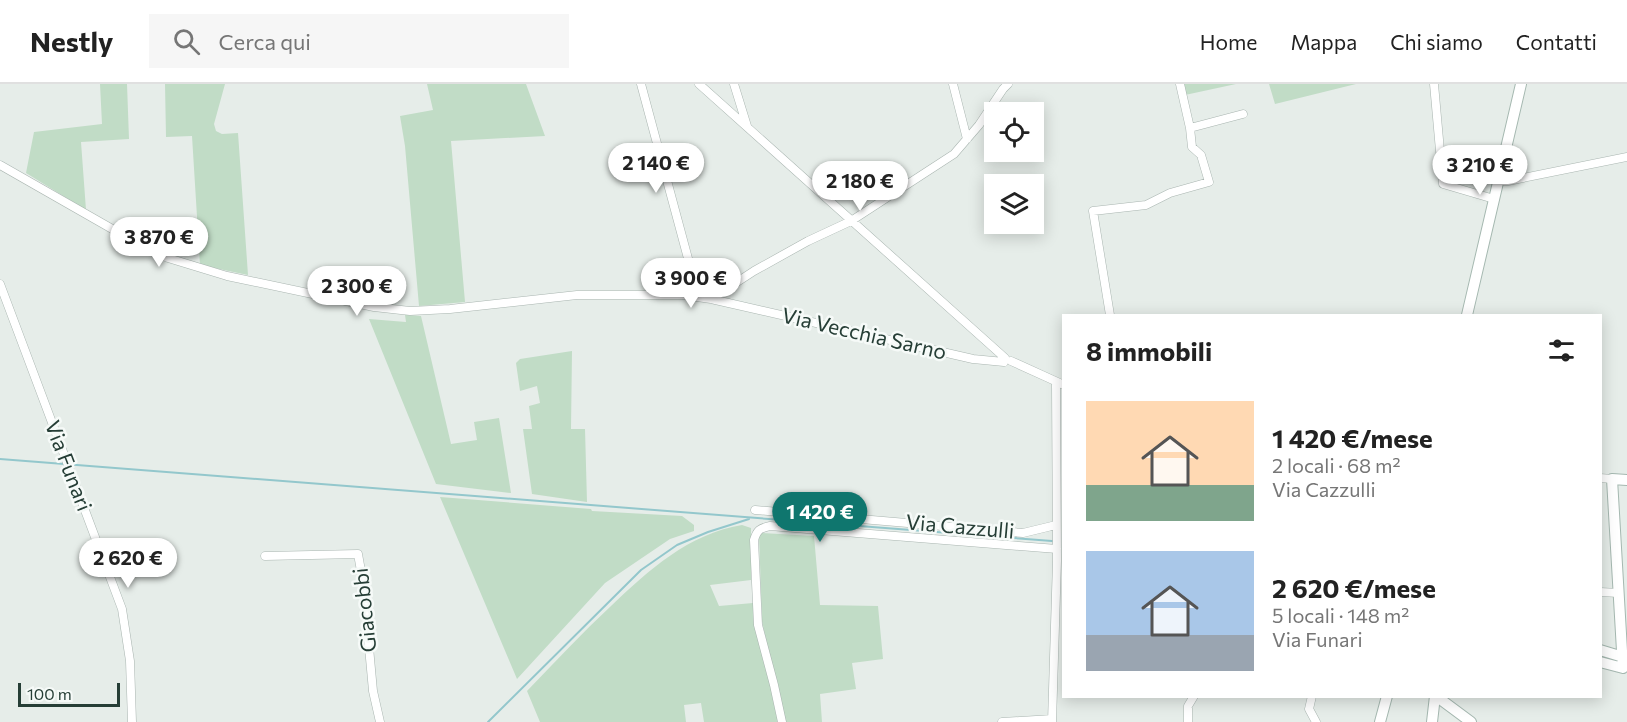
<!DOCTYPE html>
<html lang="it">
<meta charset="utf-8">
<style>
:root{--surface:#fff;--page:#f6f6f6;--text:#222;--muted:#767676;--line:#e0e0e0;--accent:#0f766e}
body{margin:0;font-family:Commissioner,sans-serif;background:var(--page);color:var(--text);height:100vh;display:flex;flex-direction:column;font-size:22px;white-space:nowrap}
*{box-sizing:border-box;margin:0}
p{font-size:20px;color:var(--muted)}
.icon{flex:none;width:33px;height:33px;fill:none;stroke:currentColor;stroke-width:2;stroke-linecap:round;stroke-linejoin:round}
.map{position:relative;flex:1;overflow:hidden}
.side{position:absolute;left:1062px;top:230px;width:540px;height:384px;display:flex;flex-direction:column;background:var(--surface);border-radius:0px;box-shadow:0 3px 15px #0003}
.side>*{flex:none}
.buttons{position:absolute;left:984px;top:18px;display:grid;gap:12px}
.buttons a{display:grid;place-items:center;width:60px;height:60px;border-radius:0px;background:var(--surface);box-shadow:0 3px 15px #0003;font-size:30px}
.scale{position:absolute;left:18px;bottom:15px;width:102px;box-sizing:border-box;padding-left:6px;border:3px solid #263e36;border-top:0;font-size:16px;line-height:21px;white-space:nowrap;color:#263e36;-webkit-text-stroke:4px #f6faf8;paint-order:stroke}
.price{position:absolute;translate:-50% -51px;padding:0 14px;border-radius:21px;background:#fff;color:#222;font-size:20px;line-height:39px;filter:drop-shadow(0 2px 3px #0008)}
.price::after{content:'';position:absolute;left:50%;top:36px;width:18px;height:14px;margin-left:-9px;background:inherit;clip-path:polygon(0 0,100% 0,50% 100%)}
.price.selected{background:var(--accent);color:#fff}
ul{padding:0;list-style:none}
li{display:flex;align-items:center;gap:18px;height:150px;padding:0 24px}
li span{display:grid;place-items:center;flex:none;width:168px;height:120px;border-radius:0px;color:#555}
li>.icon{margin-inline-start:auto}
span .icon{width:72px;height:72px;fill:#fffc;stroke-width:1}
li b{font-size:26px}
h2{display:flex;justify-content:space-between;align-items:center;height:72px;padding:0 24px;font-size:26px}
header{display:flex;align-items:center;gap:36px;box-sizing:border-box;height:84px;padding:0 30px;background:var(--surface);border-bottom:2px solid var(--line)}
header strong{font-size:28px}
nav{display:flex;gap:33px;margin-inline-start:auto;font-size:21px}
.search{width:420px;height:54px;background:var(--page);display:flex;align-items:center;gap:15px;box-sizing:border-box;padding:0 21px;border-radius:0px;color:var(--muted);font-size:22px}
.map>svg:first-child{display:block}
</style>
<header>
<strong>Nestly</strong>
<div class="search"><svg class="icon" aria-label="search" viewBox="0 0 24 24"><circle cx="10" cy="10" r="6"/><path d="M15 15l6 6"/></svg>Cerca qui</div>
<nav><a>Home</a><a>Mappa</a><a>Chi siamo</a><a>Contatti</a></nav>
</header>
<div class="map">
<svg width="1627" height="638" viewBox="0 0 1627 638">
<rect width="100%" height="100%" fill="#e6ede9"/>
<!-- green -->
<path fill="#c1dcc6" d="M100 0H127L129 55 81 58 86 126 26 89 34 48 102 40Z
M165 0H225L214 40 216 47 222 50 238 49 248 191 200 181 192 52 166 53Z
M427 0H526L545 52 451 57 465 218 419 222 405 62 400 32 433 26Z
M1183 0H1236L1185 11Z
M1269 0H1356L1275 20Z
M405 231 421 232 451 360 477 356 474 338 499 334 511 409 436 400 369 235 406 238Z
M572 267 571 345H585L587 418 532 410 523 345H532L529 322 540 319 537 302 520 307 516 279 520 275Z
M440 413 591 425 592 427 682 432 694 441V447L670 455 605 499 517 595Z
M742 441 751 444V496L710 501 719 522 753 519 778 638H704L701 619 684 621 686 638H540L527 607C555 578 582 549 611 522 649 486 688 450 742 441Z
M762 449 814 452 820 521 878 522 883 575 852 579 856 605 820 610 822 638H783L762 537 759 451Z"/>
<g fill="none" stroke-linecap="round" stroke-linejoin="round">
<!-- stream -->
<path stroke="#93c7cc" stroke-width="2" d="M0 375 1052 457
M488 638 641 486 677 461 708 448 749 435"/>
<!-- street casing -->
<g stroke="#a9b5b0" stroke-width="9">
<path id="street" d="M641 0 693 193 696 212
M699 0 1005 274
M734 0 747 42
M953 0 967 55
M1180 0 1190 44 1243 30
M1434 0 1443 100 1494 115
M0 81 142 162 168 174 227 192 374 223 410 227 450 225 577 211H683L711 215 973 275 1004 278
M1498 97H1508L1627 73
M0 200 122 525 130 577 132 638
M711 215 754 187 808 157 851 137 954 70 979 41 1003 5 1008 0
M1110 231 1093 127 1146 121 1170 109 1209 98 1201 71 1192 63 1190 44
M1011 277 1064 301
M1600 394 1612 395
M755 426 1023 449 1056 441
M265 472 358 470 363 498 373 607 380 638
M1600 508 1619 509
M1312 612 1309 625 1316 638
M782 638 774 601 758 541 754 456C757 446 760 444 770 442L1057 465
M1002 638 1052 635
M1052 638 1057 477 1056 299
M1188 638V622L1194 612"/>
</g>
<!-- secondary casing -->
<g stroke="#a5b8b0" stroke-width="12">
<path id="secondary" d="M1467 231 1521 0
M1600 566 1623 573
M1600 578 1623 584 1612 395 1627 396
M1436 612 1471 638
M1380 638 1387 612
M1432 638 1435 612"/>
</g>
<!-- street -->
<use href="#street" stroke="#fff" stroke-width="8"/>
<!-- secondary -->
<use href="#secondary" stroke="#fff" stroke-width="10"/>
</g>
<g text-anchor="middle" stroke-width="5" stroke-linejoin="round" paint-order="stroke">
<!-- street labels -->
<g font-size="21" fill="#263e36" stroke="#f6faf8">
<text transform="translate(864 250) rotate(13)" y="7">Via Vecchia Sarno</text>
<text transform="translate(68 382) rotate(69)" y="7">Via Funari</text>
<text transform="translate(960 443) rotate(5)" y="7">Via Cazzulli</text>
<text transform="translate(365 526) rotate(-96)" y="7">Giacobbi</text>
</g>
</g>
</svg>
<div class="buttons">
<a><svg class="icon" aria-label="locate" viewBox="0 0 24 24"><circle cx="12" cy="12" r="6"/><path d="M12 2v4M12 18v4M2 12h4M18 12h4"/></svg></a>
<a><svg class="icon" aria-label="layers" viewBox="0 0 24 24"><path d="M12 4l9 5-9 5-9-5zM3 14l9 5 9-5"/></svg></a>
</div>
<div class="scale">100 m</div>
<b class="price" style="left:656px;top:110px">2 140 €</b>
<b class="price" style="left:1480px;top:112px">3 210 €</b>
<b class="price" style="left:860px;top:128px">2 180 €</b>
<b class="price" style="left:159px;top:184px">3 870 €</b>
<b class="price" style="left:691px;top:225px">3 900 €</b>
<b class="price" style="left:357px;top:233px">2 300 €</b>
<b class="price selected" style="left:820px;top:459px">1 420 €</b>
<b class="price" style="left:128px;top:505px">2 620 €</b>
<section class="side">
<h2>8 immobili<svg class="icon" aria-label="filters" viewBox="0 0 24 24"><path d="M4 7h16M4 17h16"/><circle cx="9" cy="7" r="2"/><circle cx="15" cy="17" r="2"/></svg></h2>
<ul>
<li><span style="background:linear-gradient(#ffd9b3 70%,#7fa58c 0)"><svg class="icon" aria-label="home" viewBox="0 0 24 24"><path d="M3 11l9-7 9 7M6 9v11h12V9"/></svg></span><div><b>1 420 €/mese</b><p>2 locali · 68 m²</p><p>Via Cazzulli</p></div></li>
<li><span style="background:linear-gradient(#a9c7e8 70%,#9aa5b1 0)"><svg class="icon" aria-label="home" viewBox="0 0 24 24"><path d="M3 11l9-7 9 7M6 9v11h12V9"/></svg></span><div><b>2 620 €/mese</b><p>5 locali · 148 m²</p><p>Via Funari</p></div></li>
</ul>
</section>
</div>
